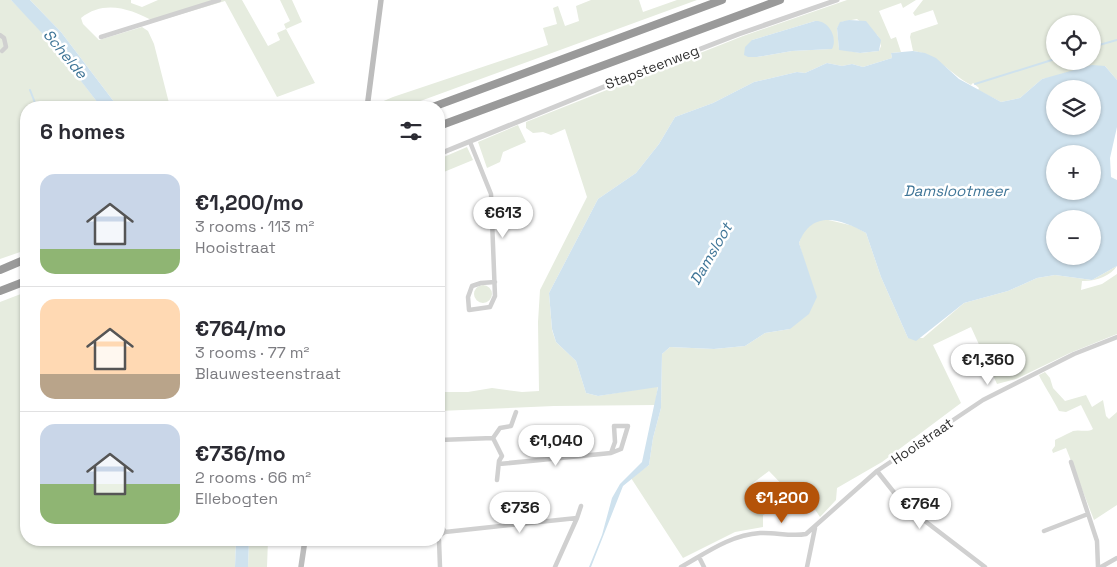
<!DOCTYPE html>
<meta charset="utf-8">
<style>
:root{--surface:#fff;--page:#f2f2f3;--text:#2b2b33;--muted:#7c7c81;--line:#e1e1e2;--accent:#b45309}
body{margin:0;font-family:"Space Grotesk",sans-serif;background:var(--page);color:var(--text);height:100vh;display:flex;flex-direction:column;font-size:19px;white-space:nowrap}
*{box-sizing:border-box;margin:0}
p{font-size:16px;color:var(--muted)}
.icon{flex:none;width:28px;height:28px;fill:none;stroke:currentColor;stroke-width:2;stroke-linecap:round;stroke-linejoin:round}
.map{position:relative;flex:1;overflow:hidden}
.details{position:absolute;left:20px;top:101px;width:425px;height:445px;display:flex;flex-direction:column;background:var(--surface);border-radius:20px;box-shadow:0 1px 4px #0004}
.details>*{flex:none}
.tools{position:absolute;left:1046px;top:15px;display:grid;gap:10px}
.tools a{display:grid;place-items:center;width:55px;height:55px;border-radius:50%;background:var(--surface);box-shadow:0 1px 4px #0004;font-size:25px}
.price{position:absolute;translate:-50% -42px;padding:0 11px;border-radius:18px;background:#fff;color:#222;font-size:16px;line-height:32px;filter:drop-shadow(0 1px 2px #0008)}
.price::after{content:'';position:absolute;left:50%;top:30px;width:15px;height:11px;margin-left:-8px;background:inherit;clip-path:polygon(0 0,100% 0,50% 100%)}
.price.selected{background:var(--accent);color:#fff}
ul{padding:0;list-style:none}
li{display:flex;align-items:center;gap:15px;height:125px;padding:0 20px}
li+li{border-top:1px solid var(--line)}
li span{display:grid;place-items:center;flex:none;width:140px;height:100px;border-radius:15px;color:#555}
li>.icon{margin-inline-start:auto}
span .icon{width:60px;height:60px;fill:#fffc;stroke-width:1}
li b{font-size:21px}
h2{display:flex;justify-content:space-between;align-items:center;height:60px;padding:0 20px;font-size:21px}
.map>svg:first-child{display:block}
</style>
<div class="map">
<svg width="1117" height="567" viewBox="0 0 1117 567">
<rect width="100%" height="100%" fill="#fff"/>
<!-- green -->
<path fill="#e6ecdf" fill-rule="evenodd" d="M0 0H11C45 32 73 70 101 107L26 108V250L0 259Z
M30 0H131V3L142 7 158 0H242L268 46 280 40 277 33 286 29 284 24 290 21 280 0H292L302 22 286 29 315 83 277 97 225 1 155 22C129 8 104 0 81 18L83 24 99 40 142 27 148 31 154 44 170 107H118L61 32Z
M591 0H639L643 12 677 0H697L404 107H379V103L393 97 548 45 543 28 557 24 553 8 558 6 565 26 579 21 576 6Z
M847 0H916L903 8 901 3 879 11 891 39 896 37 901 52 891 53 892 58 863 67 852 64 842 66 827 63 805 73 797 72 754 82 713 103 675 117 659 144 636 173 598 199 549 293 552 330 556 342 576 361 586 393 598 396 658 386 655 405 554 406 439 411V392H468L492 388 522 392 539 391 538 322 540 290 587 197 565 129 551 135 543 132 533 133 526 128V122L743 36ZM857 19 878 36 881 46 879 51 860 53 839 49 837 28 841 22ZM815 21 830 49 792 51 757 57 752 40Z
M923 0H1117V80L1105 66 1042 79 1020 98 1001 102 978 90 979 88 973 83 971 85C950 74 937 54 913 51L910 37 911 33 938 24 933 10 915 16 913 13ZM1055 24H1092V61H1055Z
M518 125 526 142 503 152 500 162 487 168 478 142Z
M467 147 473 160 439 174V159Z
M824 219 854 226 866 233 881 277 908 338H923L964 303 1008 291 1037 278 1055 275 1092 280 1117 266C1111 276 1094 282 1082 281L1081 290 1102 284 1117 274V334L1070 353 1016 379 997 384 971 327 933 345 961 403 882 462 837 488 836 500 820 517 806 496 792 495 769 471 753 483 775 509 763 515V527L735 532 683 558 631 478 649 465 653 438 661 408 662 354 670 347 714 349 745 346 765 333 790 329 803 257 799 243 804 229 812 223Z
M474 294a9 9 0 1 1 18 0a9 9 0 1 1-18 0Z
M26 292V540H236L235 567H0V302Z
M1045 372 1050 378 1053 388 1065 401 1086 395 1092 407 1103 400 1106 416 1109 419 1117 412V505L1094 520 1066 448 1053 453 1052 450 1055 446V440C1057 439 1071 432 1073 431 1080 429 1087 433 1093 429L1081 405 1066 412 1059 411C1056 404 1039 377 1039 375Z
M249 540H268L267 567H248Z"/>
<!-- water -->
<path fill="#cfe2ee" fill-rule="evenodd" d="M11 0H30L61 32 118 107H101L54 46Z
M849 20 866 21 881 40 879 51 860 53 839 50 837 28 840 22Z
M815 21C829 20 838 38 832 49L792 51 757 57H748L744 55 745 47 752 40Z
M913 51 925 53 936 58 959 79 1001 102 1020 98 1042 79 1092 65 1105 66 1117 80V127L1110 158 1111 177 1117 180V266L1092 280 1055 275 1037 278 1008 291 964 303 916 341 908 338 881 277 866 233C841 219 812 209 799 243L817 297 809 314 790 329 765 333 745 346 714 349 670 347 662 354 661 408 653 438 649 465 623 486 591 567H589L602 535 612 498 620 484 642 462 658 387 598 396 586 393 576 361 556 342 552 329 549 293 598 199 636 173 659 144 675 117 713 103 754 82 797 72 805 73 827 63 842 66 852 64 863 67 892 58 891 53ZM1055 89H1092V126H1055ZM1055 154H1092V191H1055ZM1055 219H1092V256H1055Z
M236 540H249L248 567H235Z"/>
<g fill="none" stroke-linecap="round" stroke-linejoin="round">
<!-- stream -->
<path stroke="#cfe2ee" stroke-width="2" d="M1092 47 1117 40
M975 84 1055 59
M30 90 37 108"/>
<!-- minor -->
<path stroke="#d0d0d0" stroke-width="4.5" d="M0 35 4 38 6 47 2 51
M101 37 219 0
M470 142 491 194 495 296 490 307 469 310 468 297 472 286 481 283 495 282
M559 429 562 457
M493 438 500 428 511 426 516 412
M439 440 493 438 502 456 499 461 497 480
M439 455 440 482
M1071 462 1097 541 1098 567
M499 464 611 453 615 442 614 426H628L621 449 611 453
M877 471 904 505 985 567
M577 518 581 506
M439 523 445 532
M1044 531 1088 514
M439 536 445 532 577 518 555 567
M439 540 440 567
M699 557 704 567
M681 567C706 553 730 535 760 533 775 532 791 537 806 534L877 471 983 400 1074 354 1117 337
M807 567 815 528
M1101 567 1117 558"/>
<!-- tertiary -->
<path stroke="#d0d0d0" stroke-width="5" d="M439 154 628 77 739 34 837 0"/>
<!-- secondary -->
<path stroke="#bdbdbd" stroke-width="5.5" d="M367 108 381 0
M301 567 305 540"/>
<!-- motorway -->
<path stroke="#9a9a9a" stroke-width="8" d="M430 108 722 0
M439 126 780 0
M0 270 26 259
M0 291 26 281"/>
</g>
<g text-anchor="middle" stroke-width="5" stroke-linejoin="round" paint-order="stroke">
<!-- street labels -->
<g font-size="14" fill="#333" stroke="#fff">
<text transform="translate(652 67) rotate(-21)" y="5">Stapsteenweg</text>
<text transform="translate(922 441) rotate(-34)" y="5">Hooistraat</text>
</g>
<!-- water labels -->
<g font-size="15" font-style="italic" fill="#3f7597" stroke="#fff">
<text transform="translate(65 54) rotate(50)" y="5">Schelde</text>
<text x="956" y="196">Damslootmeer</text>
<text transform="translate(711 254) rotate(-60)" y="5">Damsloot</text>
</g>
</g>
</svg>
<div class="tools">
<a><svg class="icon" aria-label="locate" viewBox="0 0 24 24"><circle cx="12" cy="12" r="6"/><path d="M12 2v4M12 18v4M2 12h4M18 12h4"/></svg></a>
<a><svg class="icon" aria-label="layers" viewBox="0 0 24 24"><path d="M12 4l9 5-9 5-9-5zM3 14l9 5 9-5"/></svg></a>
<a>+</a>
<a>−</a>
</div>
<b class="price" style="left:503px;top:239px">€613</b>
<b class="price" style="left:988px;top:386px">€1,360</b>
<b class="price" style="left:556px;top:467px">€1,040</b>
<b class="price selected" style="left:782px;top:524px">€1,200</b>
<b class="price" style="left:920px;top:530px">€764</b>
<b class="price" style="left:520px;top:534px">€736</b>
<section class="details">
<h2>6 homes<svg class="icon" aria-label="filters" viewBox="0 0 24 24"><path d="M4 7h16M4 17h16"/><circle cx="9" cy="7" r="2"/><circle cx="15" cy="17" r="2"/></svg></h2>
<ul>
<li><span style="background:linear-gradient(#c9d6e8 75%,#8fb573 0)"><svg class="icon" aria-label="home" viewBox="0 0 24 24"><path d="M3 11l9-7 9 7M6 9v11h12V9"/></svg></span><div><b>€1,200/mo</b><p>3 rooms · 113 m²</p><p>Hooistraat</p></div></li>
<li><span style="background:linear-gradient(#ffd9b3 75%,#b9a48a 0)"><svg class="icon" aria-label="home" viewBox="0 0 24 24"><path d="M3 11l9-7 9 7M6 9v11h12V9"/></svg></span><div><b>€764/mo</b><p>3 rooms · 77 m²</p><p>Blauwesteenstraat</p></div></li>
<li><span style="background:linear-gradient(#c9d6e8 60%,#8fb573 0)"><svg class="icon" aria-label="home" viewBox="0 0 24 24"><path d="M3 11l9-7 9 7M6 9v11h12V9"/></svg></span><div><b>€736/mo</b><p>2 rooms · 66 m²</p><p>Ellebogten</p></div></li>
</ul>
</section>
</div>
